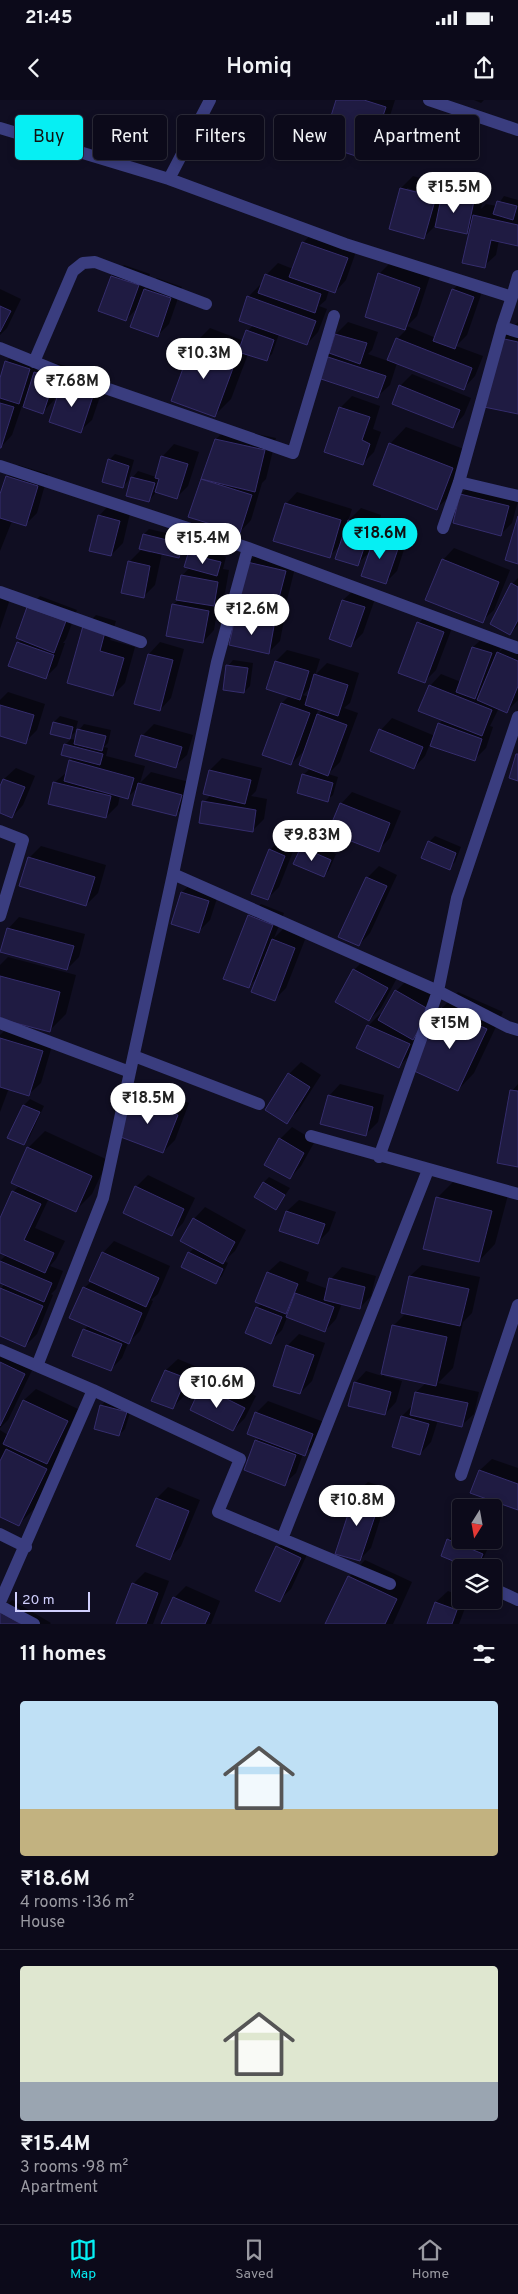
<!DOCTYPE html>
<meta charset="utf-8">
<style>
:root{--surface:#0c0a1a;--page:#151323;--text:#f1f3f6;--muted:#9a9aa2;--line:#2c2b39;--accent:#06eff3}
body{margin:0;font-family:Overpass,sans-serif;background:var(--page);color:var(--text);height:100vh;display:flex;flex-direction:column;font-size:19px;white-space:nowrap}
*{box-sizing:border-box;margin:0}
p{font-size:16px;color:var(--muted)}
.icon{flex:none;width:28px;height:28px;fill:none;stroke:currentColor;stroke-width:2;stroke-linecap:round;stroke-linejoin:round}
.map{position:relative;height:1524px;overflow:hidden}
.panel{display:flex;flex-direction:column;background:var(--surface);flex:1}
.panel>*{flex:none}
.banner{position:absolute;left:15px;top:15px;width:489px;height:45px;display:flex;gap:10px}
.needle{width:32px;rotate:191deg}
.tools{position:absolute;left:452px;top:1399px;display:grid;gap:10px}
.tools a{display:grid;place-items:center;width:50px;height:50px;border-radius:5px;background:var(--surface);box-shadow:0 2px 8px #0003,0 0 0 1px var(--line);font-size:25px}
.scale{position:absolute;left:15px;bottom:12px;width:75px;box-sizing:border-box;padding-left:5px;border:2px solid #d1d0fe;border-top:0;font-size:14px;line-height:18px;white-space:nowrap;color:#d1d0fe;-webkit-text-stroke:4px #100e22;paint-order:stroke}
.price{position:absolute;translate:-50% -42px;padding:0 11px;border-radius:18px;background:#fff;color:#222;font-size:16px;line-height:32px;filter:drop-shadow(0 1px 2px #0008)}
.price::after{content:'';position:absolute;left:50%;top:30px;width:15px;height:11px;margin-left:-8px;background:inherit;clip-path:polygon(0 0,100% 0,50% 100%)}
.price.active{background:var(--accent);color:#111}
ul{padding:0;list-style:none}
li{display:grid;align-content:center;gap:10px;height:265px;padding:0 20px}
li+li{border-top:1px solid var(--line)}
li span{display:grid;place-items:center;height:155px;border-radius:5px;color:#555}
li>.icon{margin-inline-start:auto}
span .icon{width:90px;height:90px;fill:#fffc;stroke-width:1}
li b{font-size:21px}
h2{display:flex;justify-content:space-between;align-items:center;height:60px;padding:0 20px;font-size:21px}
.pill{padding:0 18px;border-radius:5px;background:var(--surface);box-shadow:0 2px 8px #0003,0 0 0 1px var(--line);font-size:18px;line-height:45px}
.pill.active{background:var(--accent);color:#111}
.status{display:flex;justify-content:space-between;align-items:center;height:35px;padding:0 25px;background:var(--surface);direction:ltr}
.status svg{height:14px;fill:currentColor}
header{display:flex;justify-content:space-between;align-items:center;height:65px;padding:0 20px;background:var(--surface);font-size:22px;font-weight:600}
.tabs{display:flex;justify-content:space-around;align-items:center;height:70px;border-top:1px solid var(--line);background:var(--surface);font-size:14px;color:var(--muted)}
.tabs a{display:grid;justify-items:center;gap:2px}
.tabs .active{color:var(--accent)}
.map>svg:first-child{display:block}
</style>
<div class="status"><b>21:45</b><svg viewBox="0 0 49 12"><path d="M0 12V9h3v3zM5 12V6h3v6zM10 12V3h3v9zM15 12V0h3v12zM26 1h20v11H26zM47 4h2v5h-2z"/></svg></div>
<header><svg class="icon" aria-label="back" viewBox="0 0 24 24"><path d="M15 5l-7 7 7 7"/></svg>Homiq<svg class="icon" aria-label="share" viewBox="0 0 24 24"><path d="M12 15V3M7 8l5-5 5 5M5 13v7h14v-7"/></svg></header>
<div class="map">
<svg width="518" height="1524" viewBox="0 0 518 1524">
<rect width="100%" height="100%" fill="#100e22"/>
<!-- shadow -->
<path fill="#0007" fill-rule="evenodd" d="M338 0H395L380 47 368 59Z
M474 0H484L481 3Z
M413 76 447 86 445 93 455 82 485 89 481 109 486 104 497 106 504 96 518 100V144L499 140 496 155 484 166 472 127 467 132 435 126 424 137 390 128 401 88ZM407 88 442 98V100L407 91Z
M314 131 358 146 346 180 335 192 329 190 326 200 319 206 327 209 318 232 307 244 279 234 272 254 266 260 248 254 231 299 215 315 193 245 210 228 244 241 247 231 254 225 248 197 260 185 262 186 266 175 278 163 293 169 303 143Z
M391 162 430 176 417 216 407 226 436 238 453 190 464 178 484 186 467 235 456 246 483 256 475 276 464 288 397 263 390 285 378 296 326 256 330 252 336 234 348 222 378 232 372 250 368 254 388 261 397 239 407 229 366 216 379 174Z
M124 165 150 174 144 191 157 178 182 187 169 224 157 236 139 206 126 220 112 176Z
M0 189 21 199 7 228 0 235Z
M518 222V313L501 239Z
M18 250 41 257 37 271 47 261 66 266 54 300 43 312 22 306 12 335 1 347 0 282 6 262Z
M75 271 105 282 92 320 80 331 63 283Z
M412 274 471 298 464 315 453 327 400 286Z
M352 296 380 306 373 329 381 332 374 352 362 364 340 308Z
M406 327 469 351 454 392 437 408 390 344Z
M228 328 276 338 266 379 262 383 251 420 240 432 190 417 216 339Z
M174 344 199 352 188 386 176 398 156 392 149 401 128 395 133 377 138 371 156 377 163 356Z
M115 354 134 360 128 381 122 387 109 360Z
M18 365 48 374 37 413 25 425 12 421 0 451V399L7 377Z
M473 383 518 401 512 423 501 434 461 394Z
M297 392 352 409 348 421 361 408 381 415 374 437 388 424 410 431 397 471 385 483 371 451 357 464 341 445 329 456 286 404Z
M110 404 131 409 123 443 111 455 99 416Z
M149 429 188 438 185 451 179 457 162 453 155 485 143 497 129 462 141 450 151 453 144 434Z
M454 448 510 470 494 510 482 521 443 460Z
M195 449 226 457 223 469 229 470 225 493 219 500 214 530 203 542 173 505 178 500 182 476 190 467 189 454Z
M260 451 297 460 285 508 279 513 285 515 280 541 268 553 230 544 236 518 242 512 248 462Z
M518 478V525L510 533 512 484Z
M0 486 13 490 0 529Z
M355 489 376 496 363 533 351 545 343 500Z
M40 496 77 510 66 539 63 543H65L57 566 45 578 18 543 22 539 28 508Z
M430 511 455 520 436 570 424 582 419 523Z
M96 515 116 521 110 540 135 547 125 583 113 595 84 527Z
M485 536 503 542 499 552 510 541 518 545V600L507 611 499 608 490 626 493 627 486 648 474 660 430 644 425 656 414 668 372 650 381 630 392 618 435 636 439 624 443 619 430 586 441 574 461 582 473 547Z
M160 542 184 549 171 598 160 610 136 603 149 554Z
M287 550 320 559 315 575 327 563 359 573 350 603 344 608 358 613 340 662 328 674 338 677 333 695 327 700 303 675 311 668 306 649 291 664 263 654 282 603 290 595 276 561ZM312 586 309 597 303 595ZM319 608 323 610 315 618Z
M233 560 253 563 250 586 244 592 228 566Z
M8 592 45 604 37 630 25 642 0 634V600Z
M60 616 78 621 75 632 69 638 51 633 54 622Z
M84 624 111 630 108 643 104 647 108 648 106 656 145 666 140 683 151 672 193 683 187 703 176 715 138 687 128 697 120 695 118 705 106 717 54 683 67 672 70 661 74 657 65 645 71 639 76 640 79 630Z
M154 624 193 635 187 655 175 666 142 636Z
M222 658 262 668 256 691 251 696 267 699 264 719 252 731 204 702 211 695 205 693 210 670Z
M16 668 35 676 23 705 12 717 0 712V690L4 679Z
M352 692 401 711 390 738 378 750 341 704Z
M435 736 461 747 455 762 449 768 429 742Z
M282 738 296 744 279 787 267 799 270 750Z
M307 742 336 754 329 770 324 776 295 763 302 747Z
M41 746 106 765 98 793 86 805 29 758Z
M379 766 397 775 370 833 359 845 367 778Z
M194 781 220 789 210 820 198 832 182 792Z
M261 804 284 813 274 838 284 828 306 837 286 888 274 900 258 877 248 887 249 816Z
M19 817 85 834 79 857 67 869 8 829Z
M8 857 76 875 66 914 49 931 0 918V865Z
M366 858 398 876 381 908 369 920 354 870Z
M408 879 441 898 411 954 399 966 368 926 380 914 382 915 396 891Z
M458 892 503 912 474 973 458 990 442 908Z
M9 926 54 939 41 983 29 994 9 988 0 1012V935Z
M301 962 321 975 298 1011 286 1022 289 974Z
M340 984 384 995 378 1022 366 1034 329 996Z
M518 984V1066L512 991Z
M145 986 189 1003 175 1040 163 1052 134 998Z
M30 999 44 1006 29 1038 23 1044 9 1037 24 1005Z
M292 1027 315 1041 301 1066 290 1078 280 1039Z
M45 1031 108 1060 92 1094 76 1110 49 1098 35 1128 65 1141 56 1159 50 1166 63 1171 56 1189 51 1194 53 1195 37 1234 25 1246 0 1235V1189L5 1184 0 1182V1161L7 1154 0 1151V1121L13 1092 20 1085 28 1048Z
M148 1075 195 1098 183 1123 172 1134 136 1087Z
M269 1077 290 1088 276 1108 264 1082Z
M454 1081 508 1095 495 1144 479 1161 437 1098Z
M299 1100 336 1112 329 1131 317 1143 281 1130 287 1111Z
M205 1107 246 1130 235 1151 224 1161 228 1163 222 1176 216 1182 189 1153 195 1147 194 1119Z
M114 1141 170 1166 158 1194 151 1200 153 1201 140 1231 128 1243 122 1258 110 1270 74 1256 85 1229 89 1225 84 1188 92 1181 103 1153Z
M280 1161 309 1172 306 1181 328 1189 331 1179 342 1167 376 1176 371 1196 360 1208 342 1203 336 1219 325 1231 288 1215 282 1230 270 1242 257 1208 261 1204 257 1202 268 1172Z
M422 1165 480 1177 472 1213 463 1222 453 1268 438 1283 479 1292 474 1314 462 1325 438 1320 431 1342 420 1354 394 1346 402 1316 413 1305 416 1292 426 1283 385 1274 384 1276 402 1281 396 1302 385 1314 355 1283 366 1271 382 1276 394 1225 406 1213 410 1176Z
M299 1234 325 1243 312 1281 300 1293 287 1246Z
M0 1254 36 1262 8 1320 0 1328Z
M178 1259 197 1267 184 1296 172 1308 166 1270Z
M214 1275 256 1296 245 1318 233 1330 203 1287Z
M36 1289 78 1309 59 1350 62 1352 35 1408 18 1425 0 1416V1330L8 1335 24 1300Z
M107 1299 132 1306 125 1329 119 1335 95 1328 102 1305Z
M268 1301 324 1322 317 1343 303 1354 296 1373 284 1384 245 1370 259 1337 256 1313Z
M492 1359 518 1368V1409L480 1370Z
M368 1382 390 1389 371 1448 359 1460 356 1393Z
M168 1387 200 1400 181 1446 170 1458 157 1398Z
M454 1434 461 1437V1440H469L488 1448 481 1463 477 1468 448 1440Z
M289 1435 311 1446 291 1489 279 1500 278 1447Z
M365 1460 412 1482 393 1524H326L349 1477Z
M145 1472 169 1481 153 1524H118L133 1484Z
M186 1486 220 1501 211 1524H163L174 1498Z
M448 1491 461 1496V1500H468L459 1524H428L436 1502Z
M12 1500 51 1523 50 1524H0V1513Z"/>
<!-- building -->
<path fill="#1f1b42" stroke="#352d6d" d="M336 0H364L386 7 368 60 322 45Z
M400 88 436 97 424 139 389 129Z
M442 94 474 101 467 134 435 127Z
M497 101 517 106 513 120 493 114Z
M473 115 518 125V146L491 140 485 168 462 163Z
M302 142 348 158 335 193 289 177Z
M378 173 420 188 405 230 365 217Z
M265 174 321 194 315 213 258 193Z
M111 176 139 185 126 221 98 211Z
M144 189 171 198 158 237 130 227Z
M452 189 474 197 455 249 433 241Z
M247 196 316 221 307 245 239 221Z
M0 206 11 211 0 232Z
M246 230 274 240 267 261 238 252Z
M335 234 367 243 360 264 329 253Z
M396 238 472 268 464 290 387 260Z
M500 238 518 242V314L484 307Z
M192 244 236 260 215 317 171 301Z
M325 256 386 276 378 298 318 278Z
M5 261 30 269 19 304 0 298V278Z
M34 272 55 278 43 314 23 307Z
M62 282 94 293 81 333 49 322Z
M399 285 460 310 453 328 392 304Z
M0 303 14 307 1 348H0Z
M339 307 370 317 362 340 370 344 363 365 324 352Z
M215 339 265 350 255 392 201 379Z
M389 343 453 368 437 410 373 385Z
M161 356 188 364 177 399 155 392 159 379 155 378Z
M108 359 129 366 123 388 102 382Z
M6 376 38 386 26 426 0 418V394Z
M131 377 155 383 149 402 126 396Z
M201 379 252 395 240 433 188 417Z
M460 394 509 406 501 436 453 423Z
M285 403 341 420 330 458 273 441Z
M98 415 120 421 111 456 89 451Z
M518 416V464L505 460Z
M348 420 371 427 358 466 335 459Z
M143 434 183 444 179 458 139 449Z
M375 435 400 443 386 484 361 476Z
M188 454 221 462 217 476 184 467Z
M442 459 499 482 483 523 425 500Z
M128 461 150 466 144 498 121 493Z
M247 462 286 471 273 521 235 512Z
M181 475 218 482 214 506 176 500Z
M511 483 518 487V520L510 535 490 524Z
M342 500 365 507 351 547 329 539Z
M172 504 209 511 203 543 166 536Z
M27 507 66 521 54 553 16 538Z
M235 518 274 526 269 554 229 545Z
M417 522 444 532 425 583 398 573Z
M83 526 105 532 100 551 124 558 113 596 67 583Z
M17 542 54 555 46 579 8 566Z
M472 547 492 553 475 599 456 592Z
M497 552 518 561V586L507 613 477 600Z
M148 554 173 560 160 611 134 604Z
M275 561 309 571 300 600 266 589Z
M226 565 248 568 244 593 223 590Z
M314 574 348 585 338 616 305 605Z
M429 585 492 610 482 636 418 611Z
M281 603 310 613 291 665 262 655Z
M0 605 34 615 26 644 0 636Z
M317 614 347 625 328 676 299 665Z
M53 622 73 627 70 639 50 634Z
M438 623 482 639 475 661 430 646Z
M77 629 106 636 102 651 74 644Z
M379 629 423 647 414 669 370 651Z
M141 635 182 647 176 668 135 656Z
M64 644 103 654 100 665 61 655Z
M516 654H518V681L509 678Z
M69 660 134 678 128 699 64 681Z
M209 670 251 680 245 704 203 694Z
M302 674 333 683 328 702 297 693Z
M3 679 25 687 12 718 0 713V686Z
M53 682 111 696 106 718 48 704Z
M138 683 182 695 176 716 132 705Z
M202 701 256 710 253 732 199 723Z
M340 703 390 723 379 752 328 732Z
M428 741 456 753 450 770 421 758Z
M301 747 331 760 324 777 293 764Z
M269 749 285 756 268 800 251 794Z
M28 757 95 777 86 806 19 786Z
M366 777 387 786 359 846 338 837Z
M181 792 209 801 199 833 171 824Z
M248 815 273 825 249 888 223 879Z
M7 828 74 846 67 870 0 852Z
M272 839 295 848 275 901 251 892Z
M353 869 388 888 369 921 335 902Z
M0 876 60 892 50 932 0 919Z
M395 890 430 910 413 940 378 920Z
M441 908 487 929 458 991 412 970Z
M367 925 410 944 399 968 356 948Z
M0 938 43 951 29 996 0 987Z
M288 973 310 987 287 1024 265 1010Z
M510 990 518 991V1067L497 1063Z
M328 995 373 1007 366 1036 320 1024Z
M133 997 178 1015 163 1053 118 1036Z
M23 1005 40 1012 24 1045 7 1038Z
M279 1038 304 1053 290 1079 264 1065Z
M27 1047 92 1076 76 1112 11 1083Z
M263 1082 285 1095 276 1110 254 1097Z
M135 1086 184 1109 172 1136 123 1113Z
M12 1091 41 1104 24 1140 54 1153 45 1173 0 1153V1118Z
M436 1097 492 1111 479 1162 423 1149Z
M286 1111 325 1124 318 1144 279 1131Z
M193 1118 235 1142 223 1164 180 1141Z
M102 1152 159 1178 146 1207 89 1181Z
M188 1152 223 1169 216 1184 181 1167Z
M0 1161 52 1183 44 1202 0 1183Z
M267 1172 298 1184 286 1214 255 1202Z
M409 1176 469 1189 460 1226 401 1213Z
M329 1178 365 1187 360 1209 324 1200Z
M83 1187 142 1213 129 1244 69 1218Z
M0 1188 43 1206 25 1247 0 1236Z
M295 1193 334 1207 325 1232 286 1217Z
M256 1207 282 1217 271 1244 245 1233Z
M392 1225 447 1237 436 1286 381 1274Z
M83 1229 122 1244 111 1271 72 1256Z
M286 1245 314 1255 300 1294 273 1286Z
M0 1262 25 1274 0 1326Z
M165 1270 186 1278 173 1309 151 1301Z
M354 1282 391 1292 385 1315 348 1306Z
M201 1286 245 1308 233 1331 190 1310Z
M415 1292 468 1303 462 1327 410 1315Z
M23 1300 68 1321 47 1364 3 1344Z
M100 1305 127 1312 119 1336 94 1329Z
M255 1312 313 1334 305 1356 247 1334Z
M401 1316 429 1324 420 1355 392 1347Z
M255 1340 296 1355 285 1386 244 1370Z
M6 1349 47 1369 19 1426 0 1417V1361Z
M479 1370 518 1384V1410L470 1393Z
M355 1393 380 1401 360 1461 335 1454Z
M156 1398 189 1411 170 1460 136 1446Z
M447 1439 483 1454 477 1468H470L441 1456Z
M276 1446 301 1458 280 1502 255 1491Z
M348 1476 397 1499 385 1524H325Z
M132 1483 158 1493 146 1524H116Z
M173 1497 210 1513 205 1524H161Z
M435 1502 457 1510 452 1524H427Z
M0 1512 21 1524H0Z"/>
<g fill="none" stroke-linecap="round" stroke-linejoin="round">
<!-- minor -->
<path stroke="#3a3d7f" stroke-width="12" d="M429 0 518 30
M0 28 169 79 345 144 512 197 502 227 518 232
M169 79 210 0
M512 197 518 176
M0 248 62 273 293 353 334 216
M34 262 73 171 83 163 95 162 206 204
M0 366 248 448 518 548
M459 382 518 396
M443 428 459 382 502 227
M0 492 141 542
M0 731 23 740 0 816
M173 774 217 562 248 448
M0 923 130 972 103 1098 37 1266
M134 956 259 1004
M130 972 173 774 438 891 508 927 518 930
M311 1036 518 1094
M379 1057 438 891 457 798 518 617
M0 1250 93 1290 240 1359 218 1412 390 1484
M461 1375 518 1205
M0 1434 26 1447
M282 1439 428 1070
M494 1489 518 1500
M0 1502 93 1290
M0 1506 34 1524"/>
</g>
</svg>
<div class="tools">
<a><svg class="needle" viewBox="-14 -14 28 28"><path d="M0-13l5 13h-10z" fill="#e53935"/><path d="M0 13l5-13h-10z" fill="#9a9aa2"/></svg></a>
<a><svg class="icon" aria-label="layers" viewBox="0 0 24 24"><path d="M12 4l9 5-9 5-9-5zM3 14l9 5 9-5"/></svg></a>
</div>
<div class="scale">20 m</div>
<b class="price" style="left:454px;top:114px">₹15.5M</b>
<b class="price" style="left:204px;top:280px">₹10.3M</b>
<b class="price" style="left:72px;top:308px">₹7.68M</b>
<b class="price active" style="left:380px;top:460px">₹18.6M</b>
<b class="price" style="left:203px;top:465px">₹15.4M</b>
<b class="price" style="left:252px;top:536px">₹12.6M</b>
<b class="price" style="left:312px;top:762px">₹9.83M</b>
<b class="price" style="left:450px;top:950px">₹15M</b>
<b class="price" style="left:148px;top:1025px">₹18.5M</b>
<b class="price" style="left:217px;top:1309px">₹10.6M</b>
<b class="price" style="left:357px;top:1427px">₹10.8M</b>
<div class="banner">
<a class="pill active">Buy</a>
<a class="pill">Rent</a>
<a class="pill">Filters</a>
<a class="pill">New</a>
<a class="pill">Apartment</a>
</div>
</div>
<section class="panel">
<h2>11 homes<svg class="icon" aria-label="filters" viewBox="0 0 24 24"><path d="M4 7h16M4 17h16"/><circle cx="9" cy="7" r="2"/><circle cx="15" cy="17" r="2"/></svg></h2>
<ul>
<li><span style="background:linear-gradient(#bfe0f5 70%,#c2b280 0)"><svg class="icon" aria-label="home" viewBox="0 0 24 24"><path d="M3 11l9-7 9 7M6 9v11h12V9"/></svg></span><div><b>₹18.6M</b><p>4 rooms · 136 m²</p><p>House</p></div></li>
<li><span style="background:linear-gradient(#dfe7d0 75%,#9aa5b1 0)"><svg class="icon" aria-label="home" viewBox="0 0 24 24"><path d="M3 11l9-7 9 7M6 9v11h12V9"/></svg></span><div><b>₹15.4M</b><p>3 rooms · 98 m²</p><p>Apartment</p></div></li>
</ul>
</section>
<nav class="tabs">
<a class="active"><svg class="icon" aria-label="map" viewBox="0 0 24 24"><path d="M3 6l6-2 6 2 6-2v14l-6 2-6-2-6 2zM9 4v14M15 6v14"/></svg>Map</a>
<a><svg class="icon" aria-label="saved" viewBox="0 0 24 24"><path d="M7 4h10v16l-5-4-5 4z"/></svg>Saved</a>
<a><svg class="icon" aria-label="home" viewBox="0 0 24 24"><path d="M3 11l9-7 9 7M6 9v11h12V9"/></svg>Home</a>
</nav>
